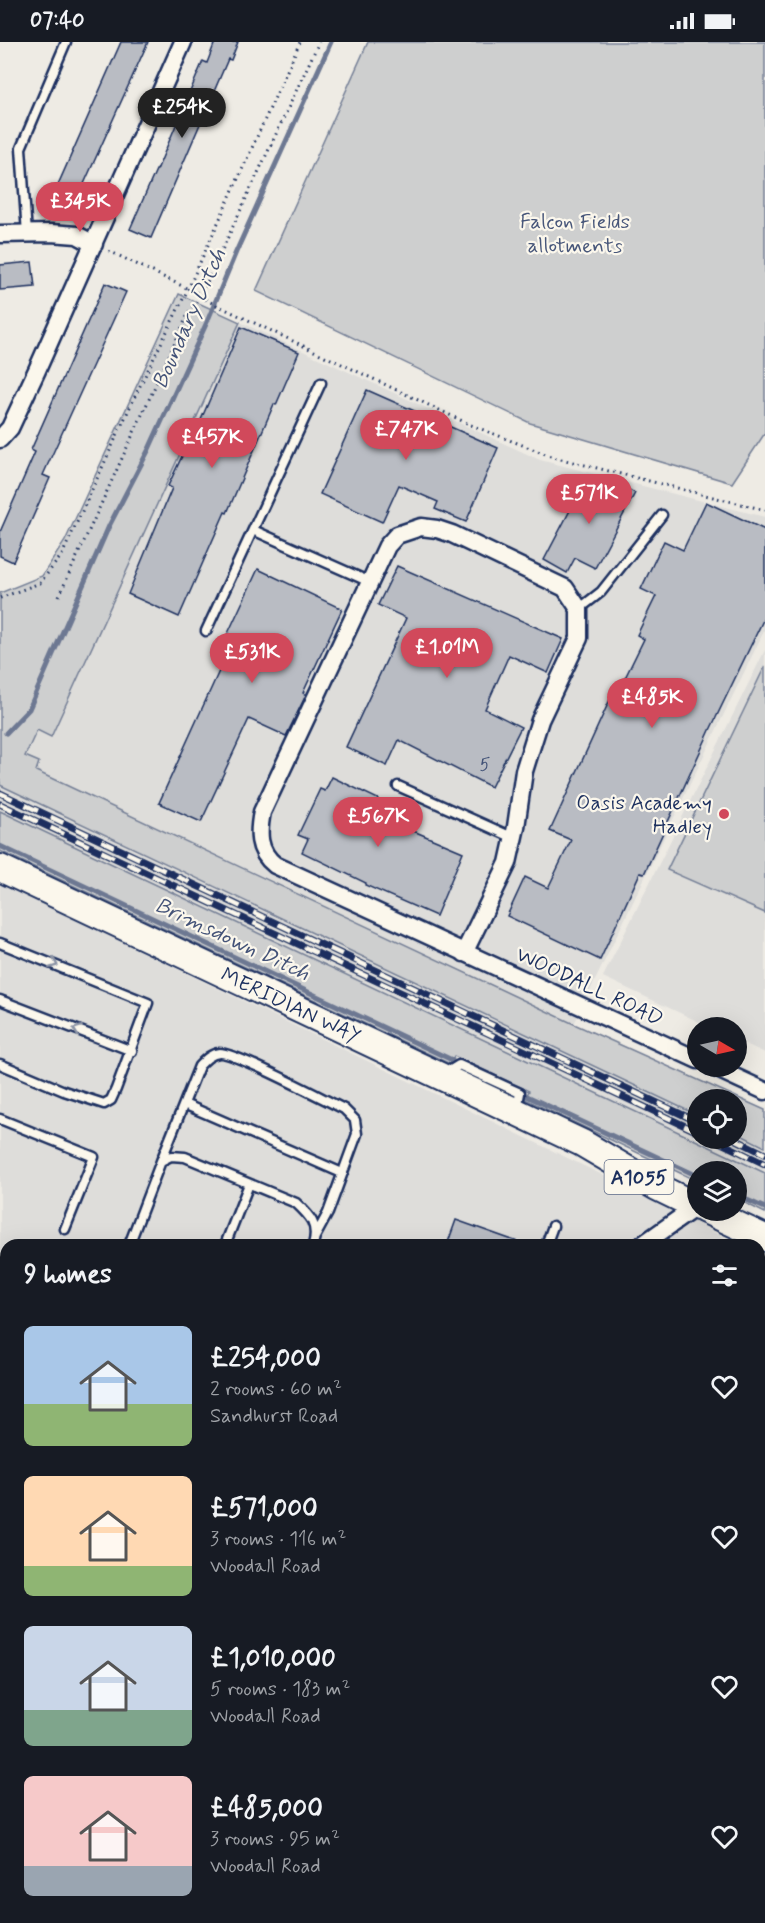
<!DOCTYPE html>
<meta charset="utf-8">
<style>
:root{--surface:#171b24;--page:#242831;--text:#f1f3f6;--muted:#9ea1a6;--accent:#d1495b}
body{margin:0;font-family:Mynerve,sans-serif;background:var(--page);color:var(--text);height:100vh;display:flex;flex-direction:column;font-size:22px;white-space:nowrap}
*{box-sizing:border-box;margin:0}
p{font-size:20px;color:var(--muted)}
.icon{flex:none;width:33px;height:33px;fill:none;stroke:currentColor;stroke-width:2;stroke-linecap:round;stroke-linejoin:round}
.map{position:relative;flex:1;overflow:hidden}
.sheet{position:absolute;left:0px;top:1197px;width:765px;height:684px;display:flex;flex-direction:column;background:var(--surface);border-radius:18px 18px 0 0;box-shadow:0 6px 24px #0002}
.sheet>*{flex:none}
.needle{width:39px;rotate:99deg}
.controls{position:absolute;left:687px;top:975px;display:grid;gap:12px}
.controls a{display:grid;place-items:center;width:60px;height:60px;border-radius:50%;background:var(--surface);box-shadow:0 6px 24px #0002;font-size:30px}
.price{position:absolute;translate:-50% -51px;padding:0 14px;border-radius:21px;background:var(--accent);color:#fff;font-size:20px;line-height:39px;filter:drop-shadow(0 2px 3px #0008)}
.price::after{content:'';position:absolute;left:50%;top:36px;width:18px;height:14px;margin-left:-9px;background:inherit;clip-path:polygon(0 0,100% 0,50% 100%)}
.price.on{background:#222;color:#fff}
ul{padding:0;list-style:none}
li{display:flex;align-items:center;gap:18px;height:150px;padding:0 24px}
li span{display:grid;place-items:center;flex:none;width:168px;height:120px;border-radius:9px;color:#555}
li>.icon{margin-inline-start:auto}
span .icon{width:72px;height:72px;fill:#fffc;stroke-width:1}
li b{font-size:26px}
h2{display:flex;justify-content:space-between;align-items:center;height:72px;padding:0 24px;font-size:26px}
.status{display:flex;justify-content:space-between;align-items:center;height:42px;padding:0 30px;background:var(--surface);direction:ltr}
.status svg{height:16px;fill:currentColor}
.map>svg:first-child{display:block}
</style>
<div class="status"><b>07:40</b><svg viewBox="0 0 49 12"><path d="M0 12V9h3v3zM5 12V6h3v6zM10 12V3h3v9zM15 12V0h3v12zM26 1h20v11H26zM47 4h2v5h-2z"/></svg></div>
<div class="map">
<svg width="765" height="1881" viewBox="0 0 765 1881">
<rect width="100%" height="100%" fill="#eeebe4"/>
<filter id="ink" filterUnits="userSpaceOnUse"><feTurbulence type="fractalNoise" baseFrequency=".0167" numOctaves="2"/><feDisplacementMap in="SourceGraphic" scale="12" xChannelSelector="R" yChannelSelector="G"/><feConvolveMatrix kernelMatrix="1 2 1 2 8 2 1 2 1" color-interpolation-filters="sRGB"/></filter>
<g filter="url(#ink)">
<!-- built -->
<path fill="#deddda" d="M240 280 540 418 765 475V587L574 982 35 729 25 714 37 688 51 695Z
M765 608V1011L737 998 736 986 710 985 603 935Z
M0 743 697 1073 698 1096H736L737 1091 765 1105V1131L0 769Z
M0 841 652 1157 738 1203H6V1856H0Z
M759 1213 765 1216V1869L762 1881H140L115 1875H759Z"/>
<!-- green -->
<path fill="#cecfcf" stroke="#747f96" stroke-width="1.5" d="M368 0H765V391L732 441 530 381 256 249Z
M179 252 240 280 51 695 37 688 25 714 39 720 36 729 574 982 765 1068V1105L737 1091 736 1058H698L697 1073 0 743V551L42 534 65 499Z
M765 624V871L667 828Z
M0 769 765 1131V1171L737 1157 736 1130H698L697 1139 525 1057 529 1049 454 1014 450 1022 0 809Z"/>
<!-- water -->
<path fill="#a3a8b4" stroke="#6d7892" stroke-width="1.5" d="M0 1856H6V1875H115L140 1881H0Z"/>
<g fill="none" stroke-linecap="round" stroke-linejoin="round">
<!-- stream -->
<path stroke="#6d7892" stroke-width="5" d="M6 691 29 667 109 484 149 407 207 280 236 210 331 0
M0 804 452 1018
M527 1054 698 1134
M736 1153 765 1166"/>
</g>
<!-- building -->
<path fill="#b9bcc3" stroke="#1b2f5e" stroke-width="1.5" d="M121 0H148L74 164 53 154Z
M215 0H238L231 18 228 17 151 196 130 187 156 128H157L203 19 207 21Z
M32 220 35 245 0 248V223Z
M105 241 126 250 43 433 50 436 13 520 0 514V490L35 410 31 408Z
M241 285 299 310 276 363 274 362 227 471 225 470 179 575 128 552 172 446 168 444 192 393 194 394Z
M367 348 498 406 466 480 435 467 438 460 399 443 382 480 320 452Z
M587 436 610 448 614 440 635 451 595 526 575 516 567 531 544 518Z
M706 460 765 488V574L711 686 644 832 640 831 600 918 507 874 525 835 548 846 571 798 550 789 617 642 621 644 644 597 637 593 656 554 641 547 664 499 683 508Z
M397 524 563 597 548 631 509 613 485 667 521 685 491 745 399 698 387 724 346 705 406 576 378 563Z
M258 527 342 567 303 651 306 653 286 694 249 677 201 780 159 761 230 605 223 602Z
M332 735 378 757 371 771 463 810 436 874 365 843 366 841 302 810 308 797 298 793 320 747 325 749Z
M456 1178 521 1201V1203H447Z"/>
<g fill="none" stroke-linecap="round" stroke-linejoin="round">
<!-- lane casing -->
<g stroke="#1b2f5e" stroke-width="13">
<path id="lane" d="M27 192 21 106 66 0
M253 488 370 540
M579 567 601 550 662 473
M206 589 321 341
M398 744 514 796
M0 901 148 961 116 1047 111 1058 104 1062 64 1049 0 1022
M0 958 132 1009
M446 1031 459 1023 520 1051 517 1067
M184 1062 342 1131
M0 1077 94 1115 65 1187
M161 1119 199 1024C205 1018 210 1012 219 1011 233 1009 325 1058 344 1067L355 1078 357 1092 328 1171 315 1195
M129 1203 161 1119 171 1114 185 1115 296 1161C310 1174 319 1183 313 1203
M225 1203 249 1142
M546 1203 553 1184
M759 1294 765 1297
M0 1446 6 1433
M759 1551 765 1547
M0 1684H6
M342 1875 355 1881
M659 1875 661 1881
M703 1881 720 1875"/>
</g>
<!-- street casing -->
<g stroke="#1b2f5e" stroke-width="21">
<path id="street" d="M0 192 51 191 77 193 94 202
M0 397 10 386 37 328 183 0
M464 911 508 821 516 785 524 729 540 678 579 596V567L565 546 452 492 437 487 421 485 397 493 387 504 262 770C258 790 257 809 275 823L698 1018
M711 1024 765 1049
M642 1203 697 1164
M0 1272 6 1275
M0 1364 6 1356
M759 1820 765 1807
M748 1881 749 1875"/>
</g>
<!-- primary casing -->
<g stroke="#1b2f5e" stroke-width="30">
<path id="primary" d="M0 826 582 1101 657 1145 698 1165
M705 1168 765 1196"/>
</g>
<!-- path -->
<path stroke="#1b2f5e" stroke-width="3" stroke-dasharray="1.5 4.5" stroke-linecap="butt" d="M109 209 201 253 208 259 471 383 553 415 765 468
M59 554 189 270 201 253 319 0
M0 556 40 541 62 513 136 352 188 247 300 0
M759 1439 765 1442"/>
<!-- lane -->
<use href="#lane" stroke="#fbf7ec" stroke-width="8"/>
<!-- street -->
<use href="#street" stroke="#fbf7ec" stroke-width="16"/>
<!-- primary -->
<use href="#primary" stroke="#fbf7ec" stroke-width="26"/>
<!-- rail casing -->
<g stroke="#1b2f5e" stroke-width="7">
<path id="rail" d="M0 751 698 1080
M0 762 698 1090
M711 1096 765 1122
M733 1096 765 1112"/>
</g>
<!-- rail -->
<use href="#rail" stroke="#fbf7ec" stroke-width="4.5" stroke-dasharray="14" stroke-linecap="butt"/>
</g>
<!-- one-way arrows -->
<defs><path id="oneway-chevron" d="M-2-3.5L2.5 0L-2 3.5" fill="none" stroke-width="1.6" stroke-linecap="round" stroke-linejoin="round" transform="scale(1.5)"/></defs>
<g stroke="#8b93a5">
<use href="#oneway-chevron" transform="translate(54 922) rotate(21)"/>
<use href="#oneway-chevron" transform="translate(77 988) rotate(-159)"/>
</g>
</g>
<!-- markers -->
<circle fill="#d1495b" stroke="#fbf7ec" stroke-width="2" cx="724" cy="772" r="6"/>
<g text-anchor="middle" stroke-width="4.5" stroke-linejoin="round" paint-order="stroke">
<!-- number labels -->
<g font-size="18" fill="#425277">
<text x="485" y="728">5</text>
</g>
<!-- shield labels -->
<rect fill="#fbf7ec" stroke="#5e6b89" stroke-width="1.5" x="604.5" y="1118" width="69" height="34" rx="4.5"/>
<g font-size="20" font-weight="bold" fill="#1b2f5e">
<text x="639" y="1142">A1055</text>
</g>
<!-- park labels -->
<g font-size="21" fill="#48577a" stroke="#fbf7ec">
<text x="575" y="186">Falcon Fields<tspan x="575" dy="24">allotments</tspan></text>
</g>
<!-- poi labels -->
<g font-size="21" fill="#1b2f5e" stroke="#fbf7ec" text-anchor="end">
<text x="712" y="767">Oasis Academy<tspan x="712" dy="24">Hadley</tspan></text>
</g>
<!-- street labels -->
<g font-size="21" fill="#1b2f5e" stroke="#fbf7ec">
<text transform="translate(590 944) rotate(25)" y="7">WOODALL ROAD</text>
<text transform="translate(291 963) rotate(25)" y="7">MERIDIAN WAY</text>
</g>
<!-- water labels -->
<g font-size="22" font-style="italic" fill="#445378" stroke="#fbf7ec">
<text transform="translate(188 276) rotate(-66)" y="8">Boundary Ditch</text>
<text transform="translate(233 896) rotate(25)" y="8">Brimsdown Ditch</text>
</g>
</g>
</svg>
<div class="controls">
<a><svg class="needle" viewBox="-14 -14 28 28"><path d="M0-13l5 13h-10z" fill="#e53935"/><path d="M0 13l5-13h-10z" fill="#9ea1a6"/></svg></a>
<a><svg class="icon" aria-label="locate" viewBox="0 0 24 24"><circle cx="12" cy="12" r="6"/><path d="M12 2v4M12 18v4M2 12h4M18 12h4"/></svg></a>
<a><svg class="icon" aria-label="layers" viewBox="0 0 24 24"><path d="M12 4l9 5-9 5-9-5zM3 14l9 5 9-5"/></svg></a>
</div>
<b class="price on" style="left:182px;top:97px">£254K</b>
<b class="price" style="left:80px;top:191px">£345K</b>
<b class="price" style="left:406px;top:419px">£747K</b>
<b class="price" style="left:212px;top:427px">£457K</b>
<b class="price" style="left:589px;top:483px">£571K</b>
<b class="price" style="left:447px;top:637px">£1.01M</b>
<b class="price" style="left:252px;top:642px">£531K</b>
<b class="price" style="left:652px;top:687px">£485K</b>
<b class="price" style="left:378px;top:806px">£567K</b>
<section class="sheet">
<h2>9 homes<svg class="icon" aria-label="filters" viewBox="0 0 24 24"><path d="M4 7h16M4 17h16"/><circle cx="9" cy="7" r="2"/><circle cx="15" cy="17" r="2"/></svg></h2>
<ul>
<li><span style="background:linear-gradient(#a9c7e8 65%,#8fb573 0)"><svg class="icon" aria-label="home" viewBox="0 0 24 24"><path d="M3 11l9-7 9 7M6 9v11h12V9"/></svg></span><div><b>£254,000</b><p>2 rooms · 60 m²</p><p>Sandhurst Road</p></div><svg class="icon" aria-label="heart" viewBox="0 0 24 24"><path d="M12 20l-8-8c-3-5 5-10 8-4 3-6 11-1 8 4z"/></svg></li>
<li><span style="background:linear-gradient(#ffd9b3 75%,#8fb573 0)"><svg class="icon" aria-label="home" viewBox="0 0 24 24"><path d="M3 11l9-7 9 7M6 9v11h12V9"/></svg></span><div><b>£571,000</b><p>3 rooms · 116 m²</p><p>Woodall Road</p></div><svg class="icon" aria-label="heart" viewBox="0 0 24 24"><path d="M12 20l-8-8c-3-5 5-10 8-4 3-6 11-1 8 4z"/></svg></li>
<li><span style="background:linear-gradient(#c9d6e8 70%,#7fa58c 0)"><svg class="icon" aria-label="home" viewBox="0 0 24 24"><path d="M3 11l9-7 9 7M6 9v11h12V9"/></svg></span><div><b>£1,010,000</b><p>5 rooms · 183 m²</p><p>Woodall Road</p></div><svg class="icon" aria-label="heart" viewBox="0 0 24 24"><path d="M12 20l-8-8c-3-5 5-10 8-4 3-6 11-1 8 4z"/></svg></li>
<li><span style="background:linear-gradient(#f6c9c9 75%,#9aa5b1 0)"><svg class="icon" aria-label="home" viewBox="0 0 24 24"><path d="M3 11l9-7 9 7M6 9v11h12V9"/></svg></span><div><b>£485,000</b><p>3 rooms · 95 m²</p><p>Woodall Road</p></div><svg class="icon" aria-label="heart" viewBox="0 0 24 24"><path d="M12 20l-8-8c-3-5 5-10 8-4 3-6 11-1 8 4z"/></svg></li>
</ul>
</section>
</div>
